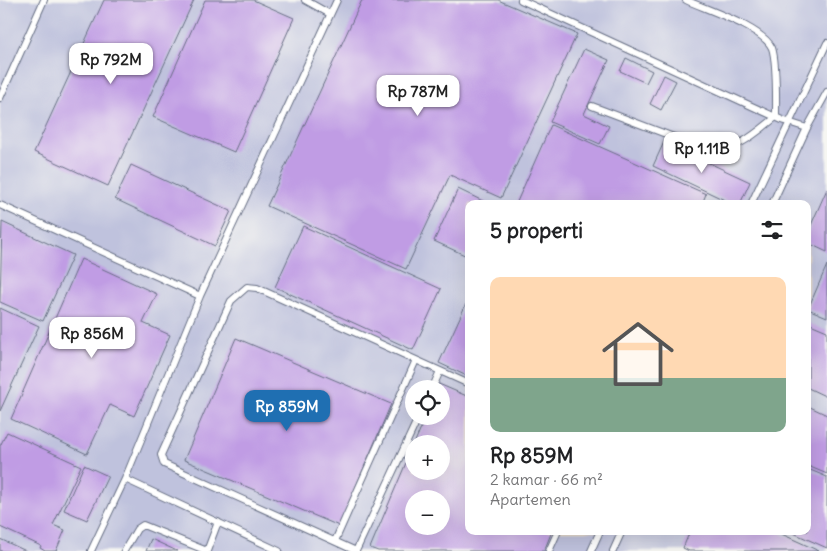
<!DOCTYPE html>
<html lang="id">
<meta charset="utf-8">
<style>
:root{--surface:#fff;--page:#f2f2f2;--text:#202124;--muted:#757577;--line:#e0e0e0;--accent:#1f6fb2}
body{margin:0;font-family:Delius,sans-serif;background:var(--page);color:var(--text);height:100vh;display:flex;flex-direction:column;font-size:19px;white-space:nowrap}
*{box-sizing:border-box;margin:0}
p{font-size:16px;color:var(--muted)}
.icon{flex:none;width:28px;height:28px;fill:none;stroke:currentColor;stroke-width:2;stroke-linecap:round;stroke-linejoin:round}
.map{position:relative;flex:1;overflow:hidden}
.sheet{position:absolute;left:465px;top:200px;width:346px;height:335px;display:flex;flex-direction:column;background:var(--surface);border-radius:10px;box-shadow:0 5px 20px #0002}
.sheet>*{flex:none}
.tools{position:absolute;left:405px;top:380px;display:grid;gap:10px}
.tools a{display:grid;place-items:center;width:45px;height:45px;border-radius:50%;background:var(--surface);box-shadow:0 5px 20px #0002;font-size:25px}
.price{position:absolute;translate:-50% -42px;padding:0 11px;border-radius:10px;background:#fff;color:#222;font-size:16px;line-height:32px;filter:drop-shadow(0 1px 2px #0008)}
.price::after{content:'';position:absolute;left:50%;top:30px;width:15px;height:11px;margin-left:-8px;background:inherit;clip-path:polygon(0 0,100% 0,50% 100%)}
.price.active{background:var(--accent);color:#fff}
ul{padding:0;list-style:none}
li{display:grid;align-content:center;gap:10px;height:265px;padding:0 25px}
li+li{border-top:1px solid var(--line)}
li span{display:grid;place-items:center;height:155px;border-radius:10px;color:#555}
li>.icon{margin-inline-start:auto}
span .icon{width:90px;height:90px;fill:#fffc;stroke-width:1}
li b{font-size:21px}
h2{display:flex;justify-content:space-between;align-items:center;height:60px;padding:0 25px;font-size:21px}
.map>svg:first-child{display:block}
</style>
<div class="map">
<svg width="827" height="551" viewBox="0 0 827 551">
<rect width="100%" height="100%" fill="#f6f6f2"/>
<filter id="ink" filterUnits="userSpaceOnUse"><feTurbulence type="fractalNoise" baseFrequency=".02" numOctaves="2"/><feDisplacementMap in="SourceGraphic" scale="10" xChannelSelector="R" yChannelSelector="G"/><feConvolveMatrix kernelMatrix="1 2 1 2 8 2 1 2 1" color-interpolation-filters="sRGB"/></filter>
<filter id="wash" filterUnits="userSpaceOnUse"><feTurbulence type="fractalNoise" baseFrequency=".0096" numOctaves="4" result="noise"/><feDisplacementMap in="SourceGraphic" scale="20" xChannelSelector="R" yChannelSelector="G"/><feGaussianBlur stdDeviation="1.12" result="paint"/><feColorMatrix in="noise" values="0 0 0 0 0 0 0 0 0 0 0 0 0 0 0 0 0 1.4 0 .05"/><feComposite in="paint" operator="in"/></filter>
<g filter="url(#wash)">
<rect width="100%" height="100%" fill="#f1e2c7"/>
<!-- industrial -->
<path fill="#bfc2dd" fill-rule="evenodd" d="M0 0H827V551H0ZM469 204H808V531H469ZM414 389H441V416H414ZM414 444H441V471H414ZM414 499H441V526H414Z"/>
<g id="blocks">
<!-- building -->
<path fill="#c09ce4" fill-rule="evenodd" d="M104 0H194L108 186 34 152Z
M205 0H253L294 18 234 152 153 117Z
M362 0H498L577 34 501 198 450 175 406 269 267 206Z
M584 49 609 60 584 114 609 126 600 144 550 122Z
M626 58 652 71 646 83 620 71Z
M664 75 676 81 661 110 650 104Z
M551 125 706 194 702 204H516Z
M664 142 750 182 740 204H733L653 166Z
M131 165 231 211 215 246 115 199Z
M458 189 489 204H469V257L434 241Z
M827 189V252L808 243V232Z
M2 222 73 255 43 321 0 302Z
M303 226 441 289 413 350 275 287Z
M81 259 157 294 143 323 170 335 134 416 110 405 87 454 11 419Z
M827 265V317L808 309Z
M466 304 469 305V377L439 363Z
M0 308 39 326 0 411Z
M808 323 827 331V397L808 388Z
M236 338 391 404 339 526 184 460Z
M439 384 469 397V531H552L544 551H378L370 548 414 444V471H441V444H414L426 416H441V389H437ZM414 499H441V526H414Z
M808 406 827 415V474L808 466Z
M7 432 81 466 53 525 65 530 56 551H45L40 548 41 546 0 527V446Z
M84 465 108 476 87 520 64 510Z
M808 469 827 477V548L789 531H808Z
M690 531H775L819 551H689L683 548Z
M0 539 26 551H0Z
M151 539 177 551H146Z"/>
</g>
</g>
<g filter="url(#ink)">
<use href="#blocks" fill-opacity="0" stroke="#666e83" stroke-width="1"/>
<g fill="none" stroke-linecap="round" stroke-linejoin="round">
<!-- service casing -->
<g stroke="#666e83" stroke-width="8">
<path id="service" d="M305 0 330 14
M521 0 782 120 807 128
M0 98 44 0
M592 106 708 150C735 153 756 133 776 117 776 101 777 62 772 48 762 27 707 10 686 0
M751 204 827 43
M772 204 807 128 827 92
M0 205 200 296
M432 389 440 371
M125 479 279 551
M335 541 416 360
M91 551 125 479 200 296 337 0
M124 551 137 529 143 525 207 551
M207 551 218 522
M356 551 164 464 161 455 231 301 247 287 257 288 469 384
M356 551 419 416
M549 551 558 531
M591 551 600 531
M613 551 622 531"/>
</g>
<!-- service -->
<use href="#service" stroke="#fff" stroke-width="6"/>
</g>
</g>
</svg>
<div class="tools">
<a><svg class="icon" aria-label="locate" viewBox="0 0 24 24"><circle cx="12" cy="12" r="6"/><path d="M12 2v4M12 18v4M2 12h4M18 12h4"/></svg></a>
<a>+</a>
<a>−</a>
</div>
<b class="price" style="left:111px;top:85px">Rp 792M</b>
<b class="price" style="left:418px;top:117px">Rp 787M</b>
<b class="price" style="left:702px;top:174px">Rp 1.11B</b>
<b class="price" style="left:92px;top:359px">Rp 856M</b>
<b class="price active" style="left:287px;top:432px">Rp 859M</b>
<section class="sheet">
<h2>5 properti<svg class="icon" aria-label="filters" viewBox="0 0 24 24"><path d="M4 7h16M4 17h16"/><circle cx="9" cy="7" r="2"/><circle cx="15" cy="17" r="2"/></svg></h2>
<ul>
<li><span style="background:linear-gradient(#ffd9b3 65%,#7fa58c 0)"><svg class="icon" aria-label="home" viewBox="0 0 24 24"><path d="M3 11l9-7 9 7M6 9v11h12V9"/></svg></span><div><b>Rp 859M</b><p>2 kamar · 66 m²</p><p>Apartemen</p></div></li>
</ul>
</section>
</div>
